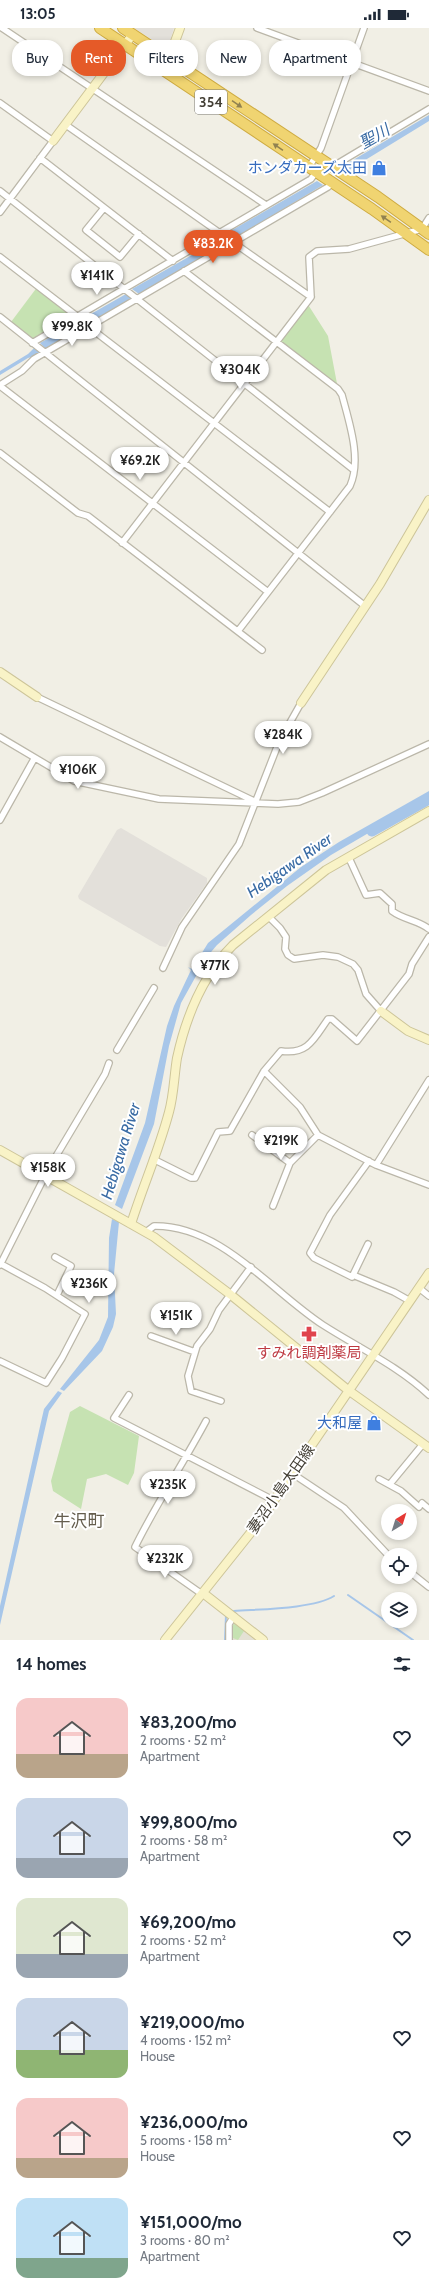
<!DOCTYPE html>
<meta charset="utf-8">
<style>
:root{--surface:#fff;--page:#f6f6f7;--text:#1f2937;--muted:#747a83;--accent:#e55a28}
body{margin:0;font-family:Cabin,"Noto Sans JP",sans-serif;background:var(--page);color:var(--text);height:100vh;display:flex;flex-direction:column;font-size:15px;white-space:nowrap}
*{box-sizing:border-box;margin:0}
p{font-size:13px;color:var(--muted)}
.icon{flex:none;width:22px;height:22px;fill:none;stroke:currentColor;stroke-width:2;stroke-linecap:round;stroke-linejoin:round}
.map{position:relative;height:1612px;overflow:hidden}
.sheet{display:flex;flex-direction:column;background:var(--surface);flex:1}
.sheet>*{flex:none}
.hud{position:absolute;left:12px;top:12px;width:405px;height:36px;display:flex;gap:8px}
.needle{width:26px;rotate:38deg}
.tools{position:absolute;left:381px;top:1476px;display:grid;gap:8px}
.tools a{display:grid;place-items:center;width:36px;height:36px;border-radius:50%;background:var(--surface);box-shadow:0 2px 6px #0003;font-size:20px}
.price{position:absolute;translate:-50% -34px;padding:0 9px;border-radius:14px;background:#fff;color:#222;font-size:13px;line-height:26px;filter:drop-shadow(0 1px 2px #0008)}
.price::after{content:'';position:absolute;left:50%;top:24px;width:12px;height:9px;margin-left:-6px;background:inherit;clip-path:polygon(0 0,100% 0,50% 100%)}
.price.current{background:var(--accent);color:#fff}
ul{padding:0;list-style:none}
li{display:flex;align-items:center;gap:12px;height:100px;padding:0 16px}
li span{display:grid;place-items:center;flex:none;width:112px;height:80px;border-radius:12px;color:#555}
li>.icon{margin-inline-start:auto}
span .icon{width:48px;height:48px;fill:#fffc;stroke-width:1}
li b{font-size:17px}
h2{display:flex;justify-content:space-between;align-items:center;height:48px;padding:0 16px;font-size:17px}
.chip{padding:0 14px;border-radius:16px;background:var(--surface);box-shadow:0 2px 6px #0003;font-size:14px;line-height:36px}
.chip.current{background:var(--accent);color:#fff}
.status{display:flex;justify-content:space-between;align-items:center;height:28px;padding:0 20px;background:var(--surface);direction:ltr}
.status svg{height:11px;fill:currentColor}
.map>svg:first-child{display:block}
</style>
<div class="status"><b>13:05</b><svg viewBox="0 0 49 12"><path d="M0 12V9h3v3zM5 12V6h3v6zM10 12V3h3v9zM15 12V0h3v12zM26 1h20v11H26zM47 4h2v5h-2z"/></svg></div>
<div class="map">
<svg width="429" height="1612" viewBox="0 0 429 1612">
<rect width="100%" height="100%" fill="#f1efe5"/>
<!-- residential -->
<path fill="#e4e1d4" d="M235 1596 255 1612H233L232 1597Z"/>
<!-- industrial -->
<path fill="#e3e0da" d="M134 0H174L169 16 162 18Z
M121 800 207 850V855L182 890 166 919 160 918 79 871 78 868 117 802Z"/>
<!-- green -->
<path fill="#c6e2b2" d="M38 258 76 288 33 312 11 294Z
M307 275 328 308 338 361 277 315Z
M80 1378 139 1408 134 1445 128 1457 106 1446 87 1451 81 1481 53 1463 51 1453 70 1384Z
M235 1596 244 1603 238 1612 233 1610 232 1597Z"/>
<!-- water -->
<path fill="#a7c6e9" d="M429 87V93L349 142 343 138Z
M317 153 323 157 234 211 227 205Z
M222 210 228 215 143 264 139 266 132 261Z
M126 266 133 271 47 322 40 315Z
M34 320 42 326 28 330 0 347V343L28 326Z
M429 763V771L406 783 331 827 287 858 251 887 217 917 206 930 181 975 169 1018 154 1096 122 1181 115 1177 145 1095 167 998 174 978 191 942 188 939 192 941 208 915 301 839 339 814Z
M112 1191 119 1194 114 1246 116 1286 113 1299 102 1323 64 1363 60 1361 99 1312 108 1289 109 1210Z
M58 1363 62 1365 49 1383 0 1597V1578L41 1394 44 1381Z"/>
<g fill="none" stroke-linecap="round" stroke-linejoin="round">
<!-- stream -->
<path stroke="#a7c6e9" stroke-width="2" d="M199 224 216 214
M348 1567 413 1612
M234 1583C260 1581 313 1581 334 1568
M225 1612 226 1587"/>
<!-- river -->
<path stroke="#a7c6e9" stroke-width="11" d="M372 803 429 771"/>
<!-- street casing -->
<g stroke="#bbb7a9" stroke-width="8">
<path id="street" d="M2 0 266 177
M257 0 429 63
M0 75 53 113 0 184
M66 97 311 269
M40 130 173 233
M309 139 321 120 364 0
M332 139 429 81
M0 163 354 442
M104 180 86 202 120 229 139 206
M0 229 78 289
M184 243 338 361 342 367C349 394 362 431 350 458L238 603
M0 289 365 578
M89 299 330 484
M32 315 311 151 316 144
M0 357 22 343 34 331 328 159 332 155
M0 358 268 564
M0 425 78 485 88 488 262 622
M122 515 311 269 309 229 317 223 349 221 422 201 429 190
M37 669 254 773
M0 709 74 753 159 771 278 776 299 774 322 765 429 716
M0 792 34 731
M349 830 366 867 380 865 392 876V883C404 892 418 892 429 901
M269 889 280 900 286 909 285 921 288 927 294 931 323 927 338 929 353 936 358 942 366 966 381 983
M163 940 182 899 239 816 279 714 301 675
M117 1022 154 960
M264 1043 300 1079 318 1107 376 1137 429 1157
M252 1107 290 1135
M153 1131 191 1150H195L218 1104 230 1103 264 1043 281 1023C308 1027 314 1011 328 991H332L357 1013 409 946 412 936 429 909
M369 1133 330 1187 310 1225 314 1230 352 1249 353 1247 394 1264 410 1273
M376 1137 429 1052
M273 1178 290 1135 318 1107
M146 1204 154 1198C221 1197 272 1264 323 1297 359 1320 398 1338 429 1367
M55 1229 71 1238 57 1267
M0 1237 49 1140 105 1046 109 1035
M353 1247 368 1216
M419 1260 429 1268
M151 1308 195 1324
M0 1333 46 1355 62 1330 85 1286 45 1260 1 1236
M129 1367 114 1390 275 1473
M221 1373 191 1363 188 1348 197 1318 210 1301 219 1282 251 1239
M293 1446 344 1480 388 1527
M379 1451 401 1463 419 1479
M390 1456 423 1416
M422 1475 429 1481
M410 1544 429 1559
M203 1565 199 1564 135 1519C156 1476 183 1436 206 1393
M229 1612V1596L234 1588"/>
</g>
<!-- secondary casing -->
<g stroke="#cdc599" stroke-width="10">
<path id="secondary" d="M162 41 170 27 180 0
M53 113 133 6
M0 644 37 669
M301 675 380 556 429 472
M381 983 408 1003 429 1012
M0 1122 154 1209 231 1267 348 1362 429 1420
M131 1196C143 1158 159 1122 169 1084 174 1066 174 1048 177 1030 186 989 203 947 233 917L326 842 429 783
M203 1565 263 1612
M165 1612 260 1493 429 1245"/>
</g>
<!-- highway casing -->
<g stroke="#ceab42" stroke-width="12">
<path id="highway" d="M100 0 372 181 429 222
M123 0 378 169 429 206"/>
</g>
<!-- street -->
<use href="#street" stroke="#fff" stroke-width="5.5"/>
<!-- secondary -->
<use href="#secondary" stroke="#f9f3c7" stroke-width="8"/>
<!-- highway -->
<use href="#highway" stroke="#f0d471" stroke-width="10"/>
</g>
<!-- one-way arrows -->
<defs><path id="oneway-solid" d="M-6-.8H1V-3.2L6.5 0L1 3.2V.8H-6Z"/></defs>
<g fill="#918250">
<use href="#oneway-solid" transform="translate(237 76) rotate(34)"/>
<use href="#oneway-solid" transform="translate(278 119) rotate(-146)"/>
<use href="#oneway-solid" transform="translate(386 191) rotate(-145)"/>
</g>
<!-- icons -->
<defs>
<g id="shop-bare" transform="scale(1.2)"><path d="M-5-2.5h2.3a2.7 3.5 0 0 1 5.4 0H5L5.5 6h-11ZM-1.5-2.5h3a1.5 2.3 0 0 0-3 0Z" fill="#3f7fe0" stroke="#fff" stroke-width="2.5" paint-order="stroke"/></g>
<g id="pharmacy-bare" transform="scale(1.2)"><path d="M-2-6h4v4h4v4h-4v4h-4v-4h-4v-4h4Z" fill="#e0444e" stroke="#fff" stroke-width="2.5" paint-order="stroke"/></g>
</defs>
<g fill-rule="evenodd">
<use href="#shop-bare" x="379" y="140"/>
<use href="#pharmacy-bare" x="309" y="1306"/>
<use href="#shop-bare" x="374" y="1395"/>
</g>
<g text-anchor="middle" stroke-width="4" stroke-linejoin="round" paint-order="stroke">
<!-- shield labels -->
<rect fill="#fff" stroke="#7b7972" stroke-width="1" x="195" y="62" width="32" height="24" rx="3"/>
<g font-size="14" font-weight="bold" fill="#433f35">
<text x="211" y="79">354</text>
</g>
<!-- shop labels -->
<g font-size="15" fill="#366cbe" stroke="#fff" text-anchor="end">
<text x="367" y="145">ホンダカーズ太田</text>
<text x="362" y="1400">大和屋</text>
</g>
<!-- health labels -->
<g font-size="15" fill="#be3a42" stroke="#fff">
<text x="309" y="1330">すみれ調剤薬局</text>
</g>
<!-- street labels -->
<g font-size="15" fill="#433f35" stroke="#fff">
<text transform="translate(281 1461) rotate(-55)" y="5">妻沼小島太田線</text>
</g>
<!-- water labels -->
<g font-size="16" font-style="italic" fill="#396ba4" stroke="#fff">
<text transform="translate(374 108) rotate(-30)" y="6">聖川</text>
<text transform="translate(289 837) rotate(-35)" y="6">Hebigawa River</text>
<text transform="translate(120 1123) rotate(-73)" y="6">Hebigawa River</text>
</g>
<!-- quarter labels -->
<g font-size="17" fill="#655e4e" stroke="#fff">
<text x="79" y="1499">牛沢町</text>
</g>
</g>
</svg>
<div class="tools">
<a><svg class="needle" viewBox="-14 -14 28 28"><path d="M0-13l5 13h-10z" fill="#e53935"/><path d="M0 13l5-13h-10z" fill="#747a83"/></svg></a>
<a><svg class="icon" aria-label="locate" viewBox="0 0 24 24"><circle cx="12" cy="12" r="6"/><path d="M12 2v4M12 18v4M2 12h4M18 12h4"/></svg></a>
<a><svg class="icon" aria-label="layers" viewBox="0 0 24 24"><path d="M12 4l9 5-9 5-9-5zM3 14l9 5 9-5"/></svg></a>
</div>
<b class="price current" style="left:213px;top:236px">¥83.2K</b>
<b class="price" style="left:97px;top:268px">¥141K</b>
<b class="price" style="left:72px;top:319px">¥99.8K</b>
<b class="price" style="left:240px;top:362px">¥304K</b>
<b class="price" style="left:140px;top:453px">¥69.2K</b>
<b class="price" style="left:283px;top:727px">¥284K</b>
<b class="price" style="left:78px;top:762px">¥106K</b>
<b class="price" style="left:215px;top:958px">¥77K</b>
<b class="price" style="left:281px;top:1133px">¥219K</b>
<b class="price" style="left:48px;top:1160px">¥158K</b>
<b class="price" style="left:89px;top:1276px">¥236K</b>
<b class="price" style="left:176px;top:1308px">¥151K</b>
<b class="price" style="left:168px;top:1477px">¥235K</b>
<b class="price" style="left:165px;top:1551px">¥232K</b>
<div class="hud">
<a class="chip">Buy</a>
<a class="chip current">Rent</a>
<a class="chip">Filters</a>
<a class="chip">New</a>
<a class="chip">Apartment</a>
</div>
</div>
<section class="sheet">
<h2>14 homes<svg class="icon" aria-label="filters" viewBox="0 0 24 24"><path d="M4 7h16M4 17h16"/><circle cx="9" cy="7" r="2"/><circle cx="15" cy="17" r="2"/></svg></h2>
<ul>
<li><span style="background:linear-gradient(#f6c9c9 70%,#b9a48a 0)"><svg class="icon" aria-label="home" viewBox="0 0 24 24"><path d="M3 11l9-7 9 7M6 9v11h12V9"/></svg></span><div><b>¥83,200/mo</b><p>2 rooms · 52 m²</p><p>Apartment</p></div><svg class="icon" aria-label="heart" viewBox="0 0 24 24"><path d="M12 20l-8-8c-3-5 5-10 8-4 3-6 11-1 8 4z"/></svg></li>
<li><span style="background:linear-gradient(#c9d6e8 75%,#9aa5b1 0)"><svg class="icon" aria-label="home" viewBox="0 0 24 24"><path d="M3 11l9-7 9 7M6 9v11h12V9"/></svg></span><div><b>¥99,800/mo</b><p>2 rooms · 58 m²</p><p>Apartment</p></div><svg class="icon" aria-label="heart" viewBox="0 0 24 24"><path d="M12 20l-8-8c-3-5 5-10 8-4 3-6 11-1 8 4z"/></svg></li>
<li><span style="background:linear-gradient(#dfe7d0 70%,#9aa5b1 0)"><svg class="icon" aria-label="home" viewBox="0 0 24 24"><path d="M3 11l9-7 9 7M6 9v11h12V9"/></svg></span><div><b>¥69,200/mo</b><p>2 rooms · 52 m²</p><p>Apartment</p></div><svg class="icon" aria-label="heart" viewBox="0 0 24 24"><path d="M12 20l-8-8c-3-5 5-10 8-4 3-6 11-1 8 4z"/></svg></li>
<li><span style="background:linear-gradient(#c9d6e8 65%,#8fb573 0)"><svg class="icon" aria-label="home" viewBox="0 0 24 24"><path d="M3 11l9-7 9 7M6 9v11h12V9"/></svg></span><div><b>¥219,000/mo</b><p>4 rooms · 152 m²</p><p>House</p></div><svg class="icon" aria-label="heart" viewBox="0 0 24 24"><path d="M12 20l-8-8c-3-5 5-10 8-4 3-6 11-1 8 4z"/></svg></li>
<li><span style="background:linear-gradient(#f6c9c9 75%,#b9a48a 0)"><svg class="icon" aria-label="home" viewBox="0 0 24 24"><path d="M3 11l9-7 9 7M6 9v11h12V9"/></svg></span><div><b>¥236,000/mo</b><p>5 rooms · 158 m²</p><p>House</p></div><svg class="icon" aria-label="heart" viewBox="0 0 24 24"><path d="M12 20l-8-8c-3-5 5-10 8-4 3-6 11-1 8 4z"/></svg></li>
<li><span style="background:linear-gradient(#bfe0f5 75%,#7fa58c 0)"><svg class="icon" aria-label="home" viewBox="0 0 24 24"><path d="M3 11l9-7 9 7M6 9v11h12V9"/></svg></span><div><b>¥151,000/mo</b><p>3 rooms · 80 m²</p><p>Apartment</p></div><svg class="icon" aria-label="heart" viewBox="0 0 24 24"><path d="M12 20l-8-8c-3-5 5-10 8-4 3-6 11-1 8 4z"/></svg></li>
</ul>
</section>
